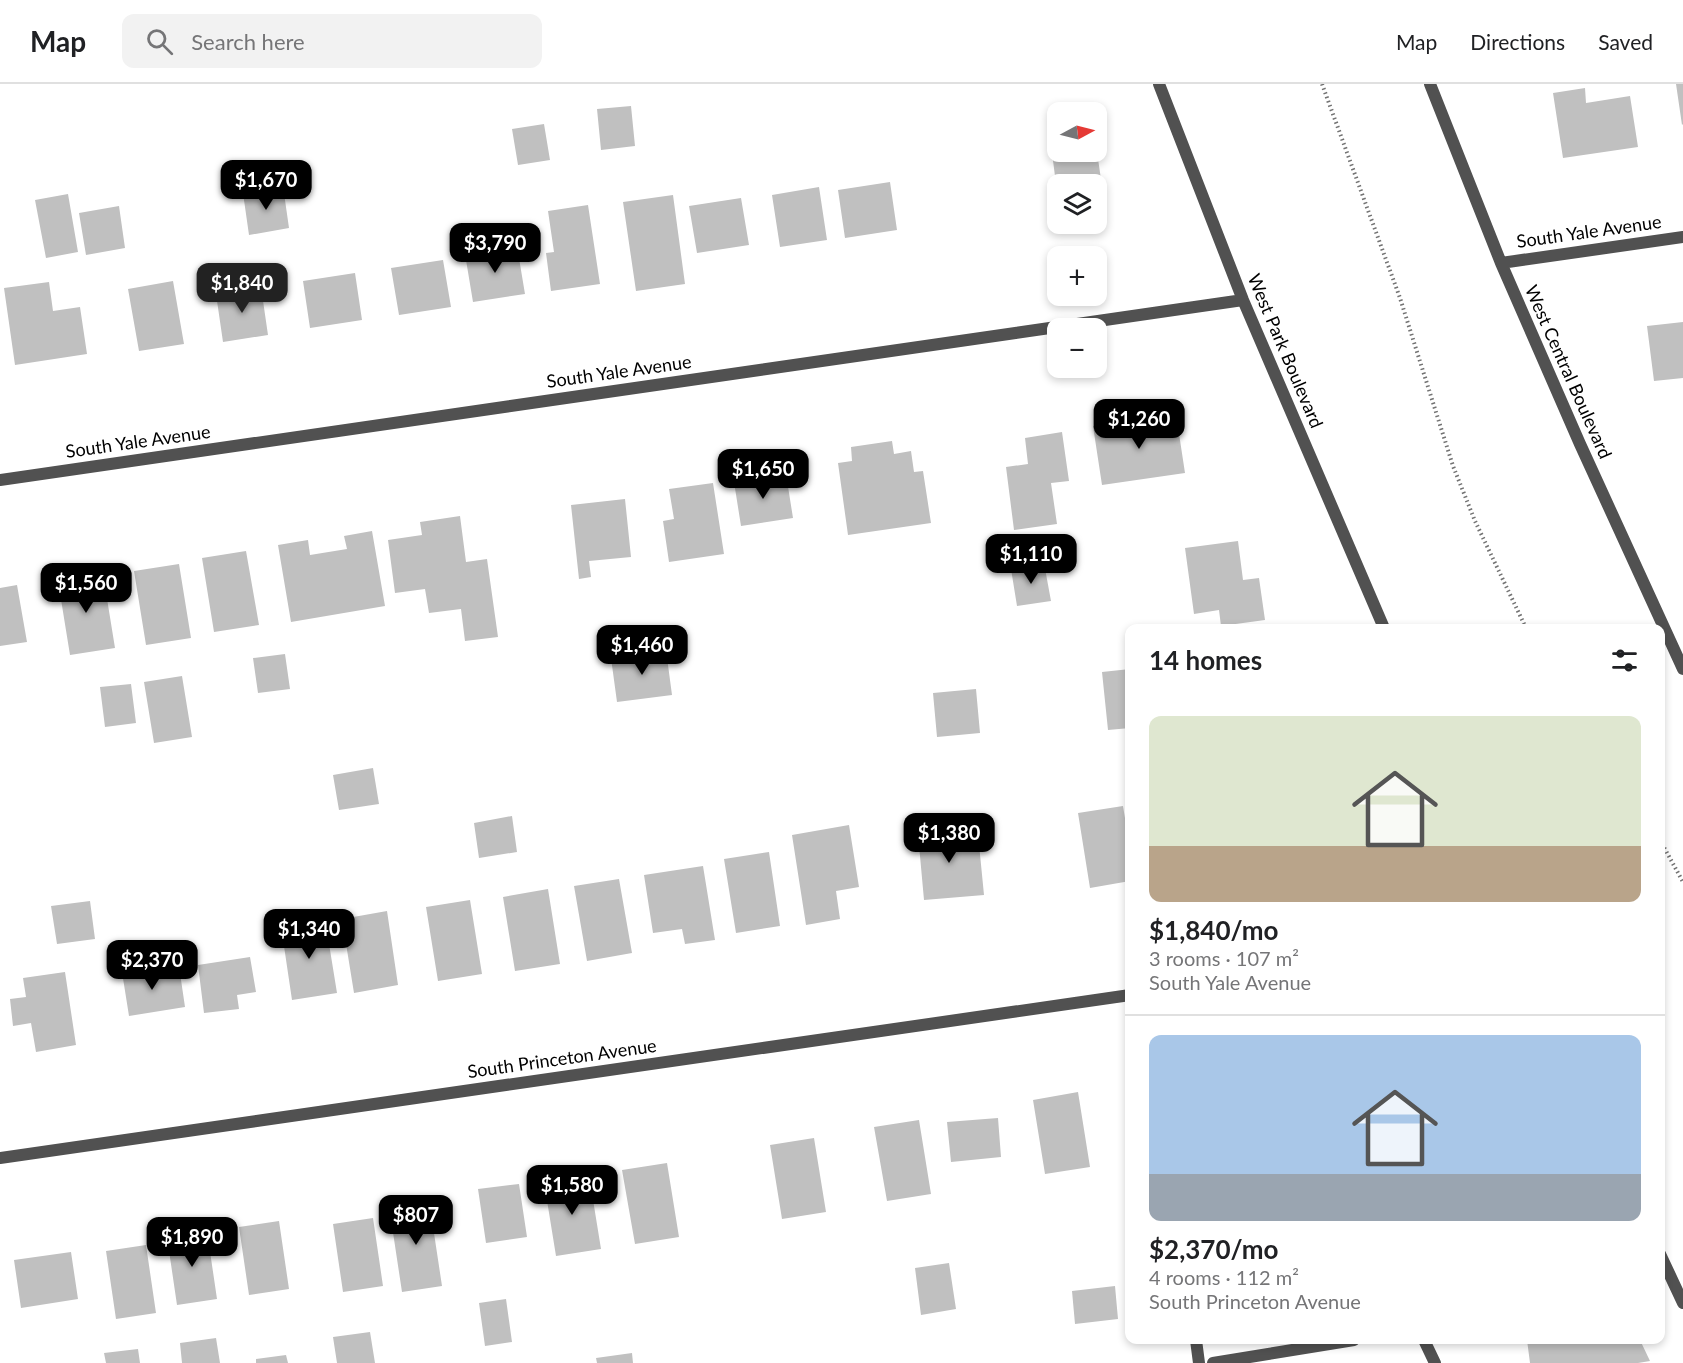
<!DOCTYPE html>
<meta charset="utf-8">
<style>
:root{--surface:#fff;--page:#f2f2f2;--text:#202124;--muted:#757577;--line:#e0e0e0;--accent:#000}
body{margin:0;font-family:Lato,sans-serif;background:var(--page);color:var(--text);height:100vh;display:flex;flex-direction:column;font-size:22px;white-space:nowrap}
*{box-sizing:border-box;margin:0}
p{font-size:20px;color:var(--muted)}
.icon{flex:none;width:33px;height:33px;fill:none;stroke:currentColor;stroke-width:2;stroke-linecap:round;stroke-linejoin:round}
.map{position:relative;flex:1;overflow:hidden}
.side{position:absolute;left:1125px;top:540px;width:540px;height:720px;display:flex;flex-direction:column;background:var(--surface);border-radius:12px;box-shadow:0 3px 9px #0003}
.side>*{flex:none}
.needle{width:39px;rotate:83deg}
.buttons{position:absolute;left:1047px;top:18px;display:grid;gap:12px}
.buttons a{display:grid;place-items:center;width:60px;height:60px;border-radius:12px;background:var(--surface);box-shadow:0 3px 9px #0003;font-size:30px}
.price{position:absolute;translate:-50% -51px;padding:0 14px;border-radius:12px;background:var(--accent);color:#fff;font-size:20px;line-height:39px;filter:drop-shadow(0 2px 3px #0008)}
.price::after{content:'';position:absolute;left:50%;top:36px;width:18px;height:14px;margin-left:-9px;background:inherit;clip-path:polygon(0 0,100% 0,50% 100%)}
.price.on{background:#222;color:#fff}
ul{padding:0;list-style:none}
li{display:grid;align-content:center;gap:12px;height:318px;padding:0 24px}
li+li{border-top:2px solid var(--line)}
li span{display:grid;place-items:center;height:186px;border-radius:12px;color:#555}
li>.icon{margin-inline-start:auto}
span .icon{width:108px;height:108px;fill:#fffc;stroke-width:1}
li b{font-size:26px}
h2{display:flex;justify-content:space-between;align-items:center;height:72px;padding:0 24px;font-size:26px}
header{display:flex;align-items:center;gap:36px;box-sizing:border-box;height:84px;padding:0 30px;background:var(--surface);border-bottom:2px solid var(--line)}
header strong{font-size:28px}
nav{display:flex;gap:33px;margin-inline-start:auto;font-size:21px}
.search{width:420px;height:54px;background:var(--page);display:flex;align-items:center;gap:15px;box-sizing:border-box;padding:0 21px;border-radius:12px;color:var(--muted);font-size:22px}
.map>svg:first-child{display:block}
</style>
<header>
<strong>Map</strong>
<div class="search"><svg class="icon" aria-label="search" viewBox="0 0 24 24"><circle cx="10" cy="10" r="6"/><path d="M15 15l6 6"/></svg>Search here</div>
<nav><a>Map</a><a>Directions</a><a>Saved</a></nav>
</header>
<div class="map">
<svg width="1683" height="1279" viewBox="0 0 1683 1279">
<rect width="100%" height="100%" fill="#fff"/>
<!-- building -->
<path fill="#c0c0c0" d="M1676 0H1683V40L1682 41Z
M1585 4 1586 19 1630 12 1638 63 1563 74 1553 9Z
M631 22 635 62 601 66 597 25Z
M544 40 550 76 518 81 512 45Z
M1058 52V68H1097L1107 136 1096 137V100H1056L1050 53Z
M890 98 897 146 845 154 838 106Z
M283 102 289 144 249 151 243 109Z
M819 103 827 156 780 163 772 111Z
M68 110 78 168 46 174 35 116Z
M673 111 685 200 636 207 623 118Z
M741 114 749 161 697 169 689 122Z
M588 121 600 200 551 207 546 169 554 168 548 127Z
M119 122 125 164 86 171 79 129Z
M517 162 525 210 473 218 465 170Z
M443 176 451 223 399 231 391 184Z
M355 189 362 236 310 244 303 197Z
M173 197 184 260 139 267 128 205Z
M49 198 53 227 80 223 87 270 15 281 4 204Z
M261 203 268 251 223 258 216 210Z
M1683 238V294L1654 297 1647 242Z
M1176 330 1185 389 1102 401 1093 342Z
M1062 348 1069 397 1051 399 1057 440 1014 446 1006 383 1028 380 1025 354Z
M892 357 894 370 911 367 914 388 923 387 931 439 848 451 838 379 852 377 851 363Z
M786 390 793 434 741 442 734 398Z
M713 399 724 470 669 478 663 437 674 435 669 405Z
M625 415 631 473 589 477 591 493 579 495 571 421Z
M460 432 466 478 487 475 498 553 465 557 461 525 429 529 425 505 395 509 388 456 422 451 420 438Z
M372 447 385 522 291 538 278 461 308 456 310 471 347 465 344 452Z
M1238 457 1243 496 1259 494 1265 536 1221 542 1219 526 1194 530 1185 464Z
M246 467 259 541 214 548 202 474Z
M1044 479 1051 517 1017 522 1011 485Z
M179 480 191 554 146 561 134 487Z
M103 490 115 564 70 571 58 497Z
M17 501 27 558 0 562V504Z
M666 566 672 611 617 618 611 574Z
M285 570 290 605 258 609 253 574Z
M1130 585V644L1108 646 1102 588Z
M182 592 192 653 154 659 144 598Z
M131 600 136 639 105 643 100 603Z
M976 605 980 649 937 653 933 609Z
M373 684 379 720 339 726 333 691Z
M1123 722 1130 764V797L1090 804 1078 729Z
M512 732 517 768 479 774 474 739Z
M939 736 940 754 978 750 984 811 924 816 917 739Z
M849 741 859 803 836 807 840 835 806 841 792 751Z
M769 768 780 842 736 849 724 775Z
M703 782 715 856 685 860 682 845 653 849 644 791Z
M619 795 632 869 587 877 574 802Z
M548 805 560 880 515 887 503 813Z
M470 816 482 890 438 897 426 823Z
M90 817 95 855 57 860 51 822Z
M387 827 398 901 354 909 342 835Z
M325 835 337 909 292 916 281 842Z
M250 873 256 908 237 911 239 925 204 929 198 881Z
M161 881 162 892 180 889 185 923 129 932 122 888Z
M65 888 76 961 36 968 31 939 13 942 10 915 26 913 23 894Z
M1078 1008 1090 1083 1045 1090 1033 1016Z
M998 1034 1001 1073 951 1078 947 1038Z
M919 1036 931 1110 887 1117 874 1043Z
M814 1054 826 1128 782 1135 770 1061Z
M667 1079 679 1153 635 1160 622 1086Z
M589 1091 601 1165 556 1172 544 1098Z
M519 1100 527 1153 486 1159 478 1105Z
M429 1116 442 1202 402 1208 389 1122Z
M373 1134 383 1202 343 1208 333 1140Z
M279 1137 289 1205 249 1211 239 1143Z
M207 1147 217 1215 177 1221 167 1153Z
M146 1161 156 1229 116 1235 106 1167Z
M71 1168 78 1215 21 1224 14 1176Z
M949 1179 956 1225 921 1231 915 1184Z
M1115 1202 1118 1235 1075 1240 1072 1207Z
M506 1215 512 1258 485 1262 479 1219Z
M370 1248 375 1279H337L333 1253Z
M216 1254 220 1279H182L180 1259Z
M1527 1256H1640L1650 1277 1638 1279H1530Z
M138 1265 140 1279H106L104 1269Z
M632 1269 633 1279H597L596 1274Z
M286 1271 288 1279H256V1275Z"/>
<g fill="none" stroke-linecap="round" stroke-linejoin="round">
<!-- path -->
<path stroke="#737373" stroke-width="4" stroke-dasharray="1.5 3" stroke-linecap="butt" d="M1322 0 1400 214 1453 382 1475 437 1526 544
M1660 756 1683 798"/>
<!-- lane -->
<path stroke="#515151" stroke-width="12" d="M1424 1256 1435 1279
M1213 1279 1354 1256"/>
<!-- street -->
<path stroke="#515151" stroke-width="12" d="M1159 0 1243 216 1384 544
M1430 0 1501 179 1580 360 1683 585
M1501 179 1683 153
M0 396 1243 216
M0 1074 1130 911
M1660 1170 1683 1219
M1196 1256 1199 1279"/>
</g>
<g text-anchor="middle" stroke-width="4.5" stroke-linejoin="round" paint-order="stroke">
<!-- street labels -->
<g font-size="18" fill="#000" stroke="#fff">
<text transform="translate(1589 148) rotate(-8)" y="6">South Yale Avenue</text>
<text transform="translate(1285 267) rotate(67)" y="6">West Park Boulevard</text>
<text transform="translate(619 288) rotate(-8)" y="6">South Yale Avenue</text>
<text transform="translate(1568 288) rotate(66)" y="6">West Central Boulevard</text>
<text transform="translate(138 358) rotate(-8)" y="6">South Yale Avenue</text>
<text transform="translate(562 975) rotate(-8)" y="6">South Princeton Avenue</text>
</g>
</g>
</svg>
<div class="buttons">
<a><svg class="needle" viewBox="-14 -14 28 28"><path d="M0-13l5 13h-10z" fill="#e53935"/><path d="M0 13l5-13h-10z" fill="#757577"/></svg></a>
<a><svg class="icon" aria-label="layers" viewBox="0 0 24 24"><path d="M12 4l9 5-9 5-9-5zM3 14l9 5 9-5"/></svg></a>
<a>+</a>
<a>−</a>
</div>
<b class="price" style="left:266px;top:127px">$1,670</b>
<b class="price" style="left:495px;top:190px">$3,790</b>
<b class="price on" style="left:242px;top:230px">$1,840</b>
<b class="price" style="left:1139px;top:366px">$1,260</b>
<b class="price" style="left:763px;top:416px">$1,650</b>
<b class="price" style="left:1031px;top:501px">$1,110</b>
<b class="price" style="left:86px;top:530px">$1,560</b>
<b class="price" style="left:642px;top:592px">$1,460</b>
<b class="price" style="left:949px;top:780px">$1,380</b>
<b class="price" style="left:309px;top:876px">$1,340</b>
<b class="price" style="left:152px;top:907px">$2,370</b>
<b class="price" style="left:572px;top:1132px">$1,580</b>
<b class="price" style="left:416px;top:1162px">$807</b>
<b class="price" style="left:192px;top:1184px">$1,890</b>
<section class="side">
<h2>14 homes<svg class="icon" aria-label="filters" viewBox="0 0 24 24"><path d="M4 7h16M4 17h16"/><circle cx="9" cy="7" r="2"/><circle cx="15" cy="17" r="2"/></svg></h2>
<ul>
<li><span style="background:linear-gradient(#dfe7d0 70%,#b9a48a 0)"><svg class="icon" aria-label="home" viewBox="0 0 24 24"><path d="M3 11l9-7 9 7M6 9v11h12V9"/></svg></span><div><b>$1,840/mo</b><p>3 rooms · 107 m²</p><p>South Yale Avenue</p></div></li>
<li><span style="background:linear-gradient(#a9c7e8 75%,#9aa5b1 0)"><svg class="icon" aria-label="home" viewBox="0 0 24 24"><path d="M3 11l9-7 9 7M6 9v11h12V9"/></svg></span><div><b>$2,370/mo</b><p>4 rooms · 112 m²</p><p>South Princeton Avenue</p></div></li>
</ul>
</section>
</div>
